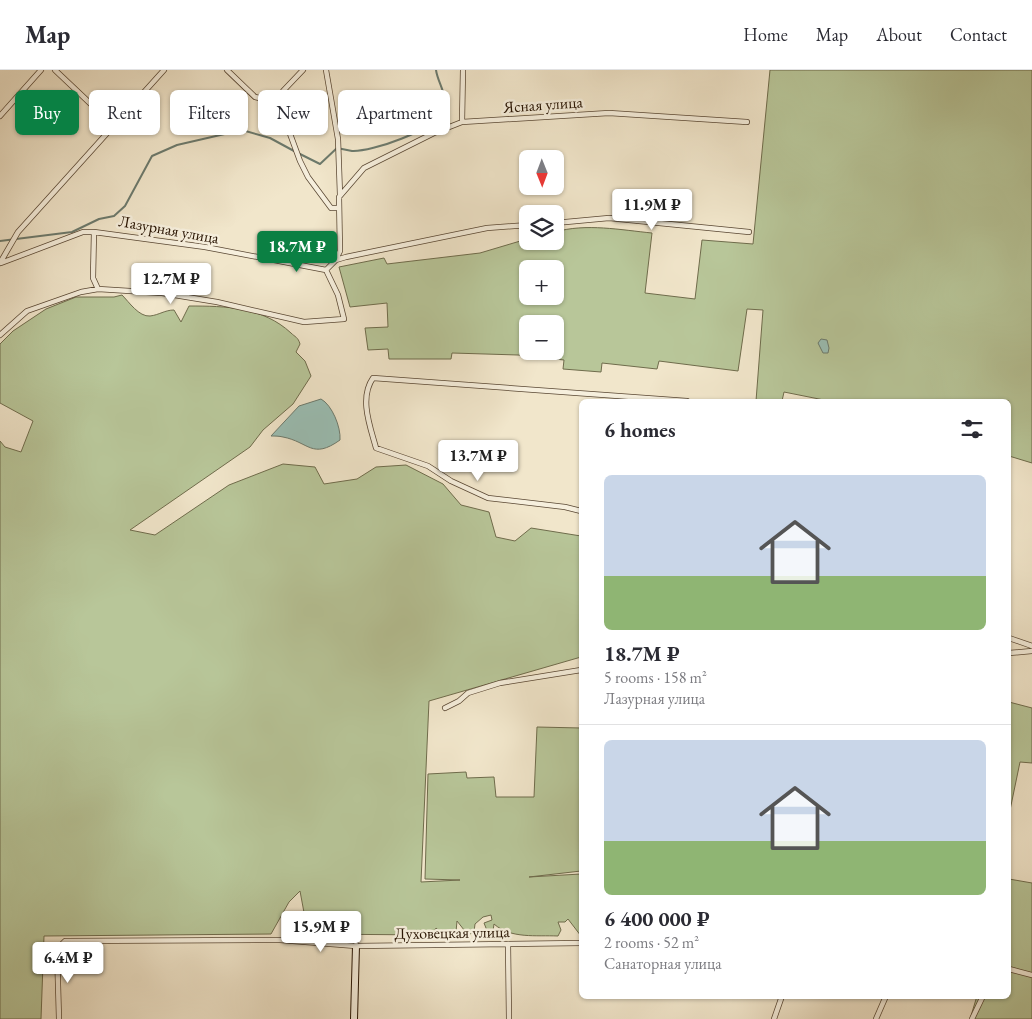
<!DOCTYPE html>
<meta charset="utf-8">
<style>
:root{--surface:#fff;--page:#f7f7f7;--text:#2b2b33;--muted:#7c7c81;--line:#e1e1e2;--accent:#0b8043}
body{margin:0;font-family:"EB Garamond",serif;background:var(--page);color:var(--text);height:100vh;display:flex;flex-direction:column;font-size:19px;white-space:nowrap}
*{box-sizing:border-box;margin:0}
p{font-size:16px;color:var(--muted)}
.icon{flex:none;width:28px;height:28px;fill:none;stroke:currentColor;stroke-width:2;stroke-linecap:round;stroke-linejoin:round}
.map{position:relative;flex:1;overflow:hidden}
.panel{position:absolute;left:579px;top:329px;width:432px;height:600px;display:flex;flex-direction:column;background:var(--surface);border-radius:8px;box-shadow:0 1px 4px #0004}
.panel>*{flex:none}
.top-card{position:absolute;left:15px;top:20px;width:475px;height:45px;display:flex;gap:10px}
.needle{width:32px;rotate:179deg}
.tools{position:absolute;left:519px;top:80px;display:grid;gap:10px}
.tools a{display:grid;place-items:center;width:45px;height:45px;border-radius:8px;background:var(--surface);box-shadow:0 1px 4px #0004;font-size:25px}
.price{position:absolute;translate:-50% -42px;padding:0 11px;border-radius:5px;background:#fff;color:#222;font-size:16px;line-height:32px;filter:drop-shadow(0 1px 2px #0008)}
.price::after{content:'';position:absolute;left:50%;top:30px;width:15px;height:11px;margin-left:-8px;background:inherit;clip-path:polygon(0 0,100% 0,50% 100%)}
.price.active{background:var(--accent);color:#fff}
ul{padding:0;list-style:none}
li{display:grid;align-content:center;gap:10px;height:265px;padding:0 25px}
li+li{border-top:1px solid var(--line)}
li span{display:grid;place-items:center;height:155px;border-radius:8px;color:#555}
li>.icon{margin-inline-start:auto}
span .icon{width:90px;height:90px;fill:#fffc;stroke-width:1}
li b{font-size:21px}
h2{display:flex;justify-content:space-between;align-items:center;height:60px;padding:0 25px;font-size:21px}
.chip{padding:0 18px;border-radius:8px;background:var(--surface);box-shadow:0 1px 4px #0004;font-size:18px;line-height:45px}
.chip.active{background:var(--accent);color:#fff}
header{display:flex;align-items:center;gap:30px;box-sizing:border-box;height:70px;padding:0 25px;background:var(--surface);border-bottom:1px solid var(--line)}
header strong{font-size:24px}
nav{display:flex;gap:28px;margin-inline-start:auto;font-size:18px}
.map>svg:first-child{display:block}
</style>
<header>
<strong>Map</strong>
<nav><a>Home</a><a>Map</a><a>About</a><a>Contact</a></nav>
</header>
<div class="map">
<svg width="1032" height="949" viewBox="0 0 1032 949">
<rect width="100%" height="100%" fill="#f1e6cb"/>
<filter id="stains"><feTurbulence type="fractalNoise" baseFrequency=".004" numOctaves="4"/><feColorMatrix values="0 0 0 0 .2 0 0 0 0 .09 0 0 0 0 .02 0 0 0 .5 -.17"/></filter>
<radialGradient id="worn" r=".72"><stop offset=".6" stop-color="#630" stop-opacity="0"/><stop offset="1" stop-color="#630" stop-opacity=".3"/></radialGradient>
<!-- green -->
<path fill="#b8c699" stroke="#6f6c4c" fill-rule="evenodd" d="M770 0H1032V393L1009 386V331H829L784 322 782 331H756L763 240 747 239 738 301 659 291 657 299 602 293 601 302 563 299 564 290 518 285 452 283 451 289H389L388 279 368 280 365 258 388 257 387 233 350 237 339 197 384 188 387 194 480 183 527 169 528 171H555V162C586 153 621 160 652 163L645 223 695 229 702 170 753 174ZM528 199H555V226H528ZM528 254H555V281H528Z
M122 225C129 232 139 247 150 246 159 245 165 240 174 240L181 252 189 236C226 236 263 237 291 263 295 267 298 267 300 274L296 282 305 291 311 306 293 334 263 360 250 377 130 460 155 465 229 415 283 394 315 397 324 414 357 409 376 397 406 395 443 414 461 435 489 442 496 467 515 471 531 458 581 466V587L429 631 421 812 460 810 425 809 428 704 466 702 467 708 494 707 496 727H534L537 657 581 658V801L529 807 581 804V866L568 849 565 852H558L561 860 558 866C536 865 511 869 494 854L493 861 488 863 484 853 492 850 491 845 483 847 475 854 474 862 468 865 457 851 456 862C447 865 443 865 436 858L432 865 308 864 300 821 289 832 271 864 44 866 41 949H0V371L5 377 21 382 33 351 0 333V274L13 261 46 239 76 227H114Z
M1009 632 1032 638V693L1020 692 1009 745Z
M1009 809 1032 813V949H970L977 926H1009Z"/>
<!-- water -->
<path fill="#9bc0b6" stroke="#6c7a6d" d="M821 269 827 270 829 278 828 283H823L818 273Z
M321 329C332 335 341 357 340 370 312 390 309 372 283 367 279 366 275 366 271 366L299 336Z"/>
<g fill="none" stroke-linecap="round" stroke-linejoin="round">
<!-- stream -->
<path stroke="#6c7a6d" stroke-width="2" d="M298 83 320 94 337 78C342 79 347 80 352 81 372 82 435 60 443 41 449 26 438 14 436 0
M0 171 72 162 99 149 114 146 125 136 152 86 177 75 242 60 270 68 294 81"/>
<!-- street casing -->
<g stroke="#594733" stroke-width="6">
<path id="street" d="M55 0 113 55
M227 0 255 27 268 30 282 42 300 91 308 107 331 138H339
M326 0 338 69 340 125
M282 42 283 21 303 0
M0 46 41 0
M462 52 463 0
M555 153 609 148 749 162
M336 189 340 181 339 127 364 98 434 63 462 52 609 43 747 52
M0 193 18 162 164 0
M1 193 83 162H94
M98 219 93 208 94 162 205 177 326 200 336 190 346 187 487 158 528 155
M0 265 27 241 81 222 98 219 162 223 217 232 304 252 344 249 338 225 326 200
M581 441 565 437 488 428 451 411 428 396 376 378C370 356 359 328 373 308L687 331
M1009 568 1032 576
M1009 583 1032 581
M445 638 459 631 468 623 500 613 581 600
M508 874 509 949
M1009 899 1032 905
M59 949 57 879 65 871 280 870 356 876 581 873
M774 949 782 926
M876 949 886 926
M972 949 983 926"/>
</g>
<!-- secondary casing -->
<g stroke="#261200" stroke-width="8">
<path id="secondary" d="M354 949 356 876"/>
</g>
<!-- street -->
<use href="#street" stroke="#f6efdd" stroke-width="4.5"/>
<!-- secondary -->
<use href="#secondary" stroke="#f6efdd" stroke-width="6"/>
</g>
<g text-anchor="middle" stroke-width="5" stroke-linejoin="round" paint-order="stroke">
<!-- street labels -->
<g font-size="16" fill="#261200" stroke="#f6efdd">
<text transform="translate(543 34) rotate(-4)" y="6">Ясная улица</text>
<text transform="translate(169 159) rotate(10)" y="6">Лазурная улица</text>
<text transform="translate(452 862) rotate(-1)" y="6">Духовецкая улица</text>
</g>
</g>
<rect width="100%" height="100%" filter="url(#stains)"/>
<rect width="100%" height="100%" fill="url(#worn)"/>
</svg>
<div class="tools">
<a><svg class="needle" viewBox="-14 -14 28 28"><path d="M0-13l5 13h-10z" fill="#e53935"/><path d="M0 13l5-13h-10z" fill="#7c7c81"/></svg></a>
<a><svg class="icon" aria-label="layers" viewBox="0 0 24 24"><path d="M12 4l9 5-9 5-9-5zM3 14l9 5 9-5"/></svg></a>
<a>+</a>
<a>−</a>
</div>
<b class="price" style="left:652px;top:161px">11.9M ₽</b>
<b class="price active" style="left:297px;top:203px">18.7M ₽</b>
<b class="price" style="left:171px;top:235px">12.7M ₽</b>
<b class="price" style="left:478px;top:412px">13.7M ₽</b>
<b class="price" style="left:321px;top:883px">15.9M ₽</b>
<b class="price" style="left:68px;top:914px">6.4M ₽</b>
<div class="top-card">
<a class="chip active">Buy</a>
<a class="chip">Rent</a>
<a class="chip">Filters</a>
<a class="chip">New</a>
<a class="chip">Apartment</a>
</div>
<section class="panel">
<h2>6 homes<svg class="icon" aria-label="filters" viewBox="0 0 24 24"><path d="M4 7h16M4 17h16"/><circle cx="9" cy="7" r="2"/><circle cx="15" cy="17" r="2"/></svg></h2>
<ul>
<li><span style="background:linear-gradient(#c9d6e8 65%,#8fb573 0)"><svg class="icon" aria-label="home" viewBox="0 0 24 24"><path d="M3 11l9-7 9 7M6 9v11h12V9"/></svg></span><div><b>18.7M ₽</b><p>5 rooms · 158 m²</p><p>Лазурная улица</p></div></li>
<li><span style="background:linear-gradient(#c9d6e8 65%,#8fb573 0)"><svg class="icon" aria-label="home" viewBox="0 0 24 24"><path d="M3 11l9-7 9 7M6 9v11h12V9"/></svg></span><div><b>6 400 000 ₽</b><p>2 rooms · 52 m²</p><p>Санаторная улица</p></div></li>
</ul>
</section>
</div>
